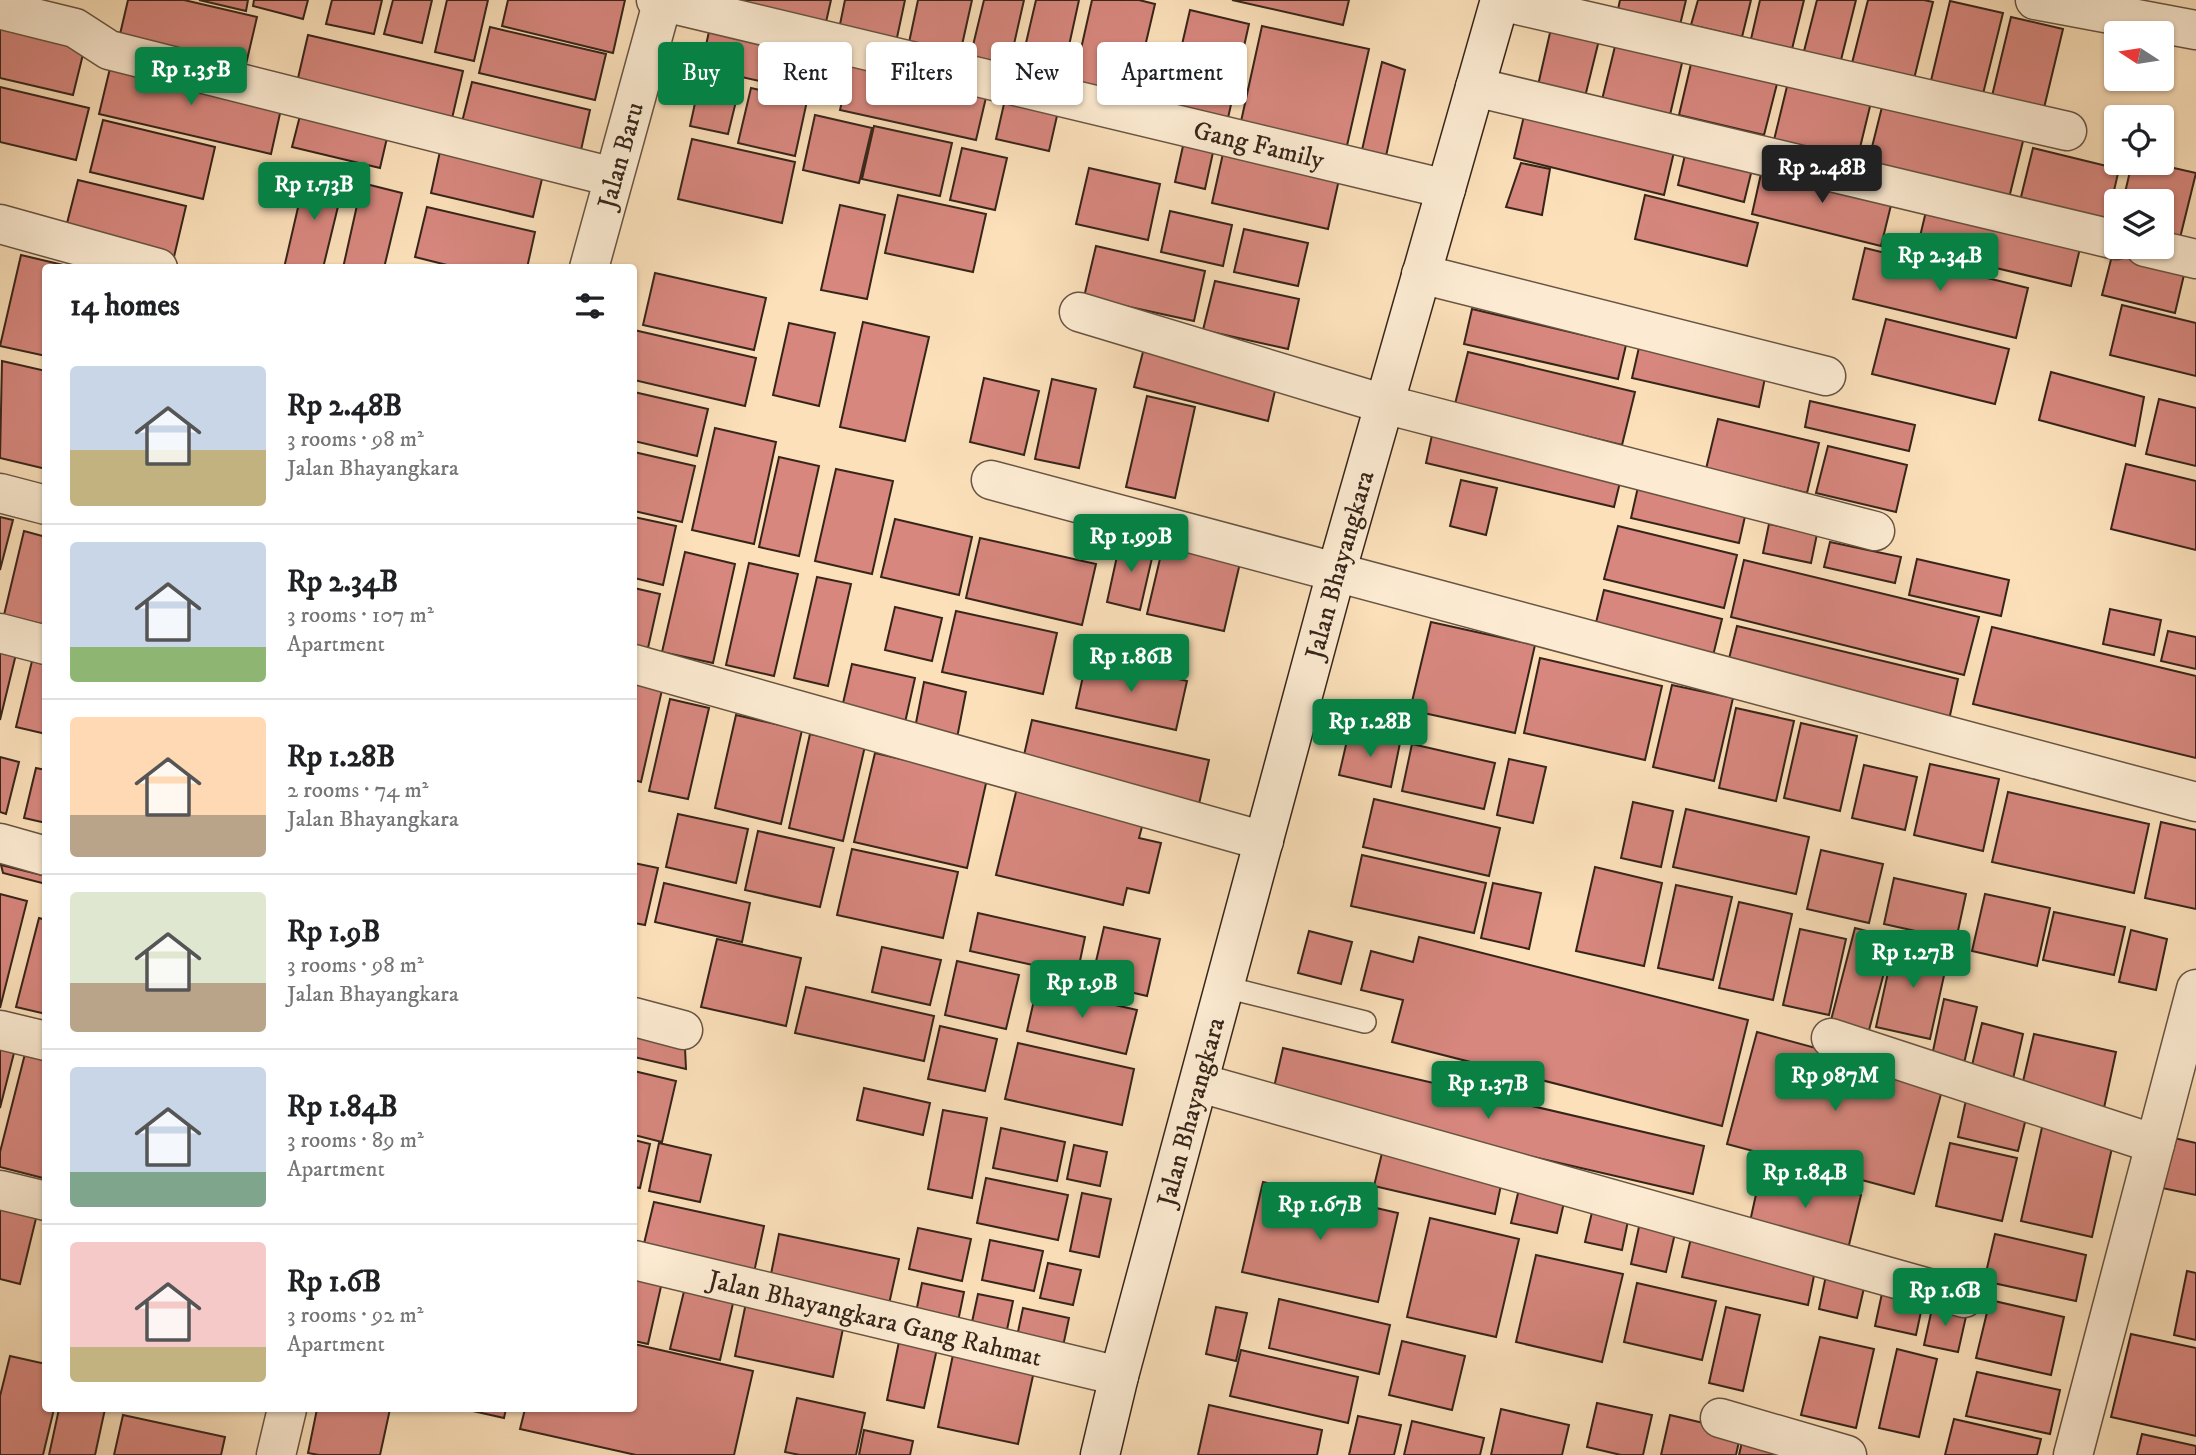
<!DOCTYPE html>
<meta charset="utf-8">
<style>
:root{--surface:#fff;--page:#f2f2f2;--text:#202124;--muted:#757577;--line:#e0e0e0;--accent:#0b8043}
body{margin:0;font-family:"IM FELL DW Pica",serif;background:var(--page);color:var(--text);height:100vh;display:flex;flex-direction:column;font-size:26px;white-space:nowrap}
*{box-sizing:border-box;margin:0}
p{font-size:23px;color:var(--muted)}
.icon{flex:none;width:38px;height:38px;fill:none;stroke:currentColor;stroke-width:2;stroke-linecap:round;stroke-linejoin:round}
.map{position:relative;flex:1;overflow:hidden}
.drawer{position:absolute;left:42px;top:264px;width:595px;height:1148px;display:flex;flex-direction:column;background:var(--surface);border-radius:7px;box-shadow:0 2px 5px #0004}
.drawer>*{flex:none}
.banner{position:absolute;left:658px;top:42px;width:665px;height:63px;display:flex;gap:14px}
.needle{width:46px;rotate:282deg}
.buttons{position:absolute;left:2104px;top:21px;display:grid;gap:14px}
.buttons a{display:grid;place-items:center;width:70px;height:70px;border-radius:7px;background:var(--surface);box-shadow:0 2px 5px #0004;font-size:35px}
.price{position:absolute;translate:-50% -60px;padding:0 16px;border-radius:7px;background:var(--accent);color:#fff;font-size:23px;line-height:46px;filter:drop-shadow(0 2px 4px #0008)}
.price::after{content:'';position:absolute;left:50%;top:42px;width:21px;height:16px;margin-left:-10px;background:inherit;clip-path:polygon(0 0,100% 0,50% 100%)}
.price.on{background:#222;color:#fff}
ul{padding:0;list-style:none}
li{display:flex;align-items:center;gap:21px;height:175px;padding:0 28px}
li+li{border-top:2px solid var(--line)}
li span{display:grid;place-items:center;flex:none;width:196px;height:140px;border-radius:7px;color:#555}
li>.icon{margin-inline-start:auto}
span .icon{width:84px;height:84px;fill:#fffc;stroke-width:1}
li b{font-size:30px}
h2{display:flex;justify-content:space-between;align-items:center;height:84px;padding:0 28px;font-size:30px}
.chip{padding:0 24px;border-radius:7px;background:var(--surface);box-shadow:0 2px 5px #0004;font-size:24px;line-height:63px}
.chip.on{background:var(--accent);color:#fff}
.map>svg:first-child{display:block}
</style>
<div class="map">
<svg width="2196" height="1455" viewBox="0 0 2196 1455">
<rect width="100%" height="100%" fill="#fbe0ba"/>
<filter id="stains"><feTurbulence type="fractalNoise" baseFrequency=".00286" numOctaves="4"/><feColorMatrix values="0 0 0 0 .2 0 0 0 0 .09 0 0 0 0 .02 0 0 0 .5 -.17"/></filter>
<radialGradient id="worn" r=".72"><stop offset=".6" stop-color="#630" stop-opacity="0"/><stop offset="1" stop-color="#630" stop-opacity=".3"/></radialGradient>
<!-- building -->
<path fill="#d7877e" stroke="#37251a" stroke-width="2" d="M128 0H184L257 17 243 77 117 47Z
M199 0H248L246 11Z
M254 0H308L303 19 253 6Z
M332 0H382L374 34 326 24Z
M393 0H432L422 43 384 34Z
M447 0H488L474 61 435 52Z
M508 0H625L613 53 502 26Z
M697 0H831L824 31Z
M845 0H905L895 47 838 34Z
M918 0H972L958 63 907 52Z
M984 0H1024L1007 75 968 66Z
M1036 0H1079L1061 82 1019 73Z
M1092 0H1139L1155 4 1132 102 1072 89Z
M1232 0H1349L1343 25Z
M1620 0H1686L1679 29 1617 14Z
M1698 0H1751L1742 37 1691 25Z
M1760 0H1804L1792 49 1751 39Z
M1817 0H1856L1840 64 1803 55Z
M1868 0H1924L1933 2 1913 83 1851 67Z
M1950 1 2003 13 1981 102 1929 89Z
M1190 10 1249 24 1228 118 1168 105Z
M2011 17 2063 29 2044 108 1992 96Z
M0 21 86 42 73 95 0 78Z
M1552 24 1600 36 1583 105 1536 94Z
M1262 26 1369 49 1346 150 1240 126Z
M490 27 606 54 595 100 479 73Z
M710 27 782 44 773 84 701 68Z
M1618 34 1685 50 1667 128 1599 112Z
M308 35 463 71 450 127 295 91Z
M792 46 844 58 835 102 783 89Z
M1694 51 1780 72 1764 135 1679 115Z
M852 59 988 89 976 140 840 110Z
M112 60 283 100 271 154 99 114Z
M1382 62 1405 70 1386 156 1362 150Z
M1790 74 1873 94 1857 160 1774 140Z
M472 82 590 110 579 159 460 130Z
M699 85 738 93 728 134 690 126Z
M0 87 89 108 76 160 0 142Z
M751 88 807 101 795 156 738 143Z
M1006 95 1059 107 1049 151 996 139Z
M1885 95 2026 129 2009 198 1868 163Z
M1527 103 1677 139 1664 195 1514 158Z
M303 104 390 125 380 168 292 147Z
M815 115 872 128 859 183 803 170Z
M103 120 215 147 203 199 90 172Z
M874 126 952 143 940 196 862 179Z
M1187 128 1217 134 1205 189 1175 182Z
M692 139 795 162 782 223 678 199Z
M1226 140 1342 166 1328 229 1212 203Z
M442 142 545 166 533 217 431 193Z
M1688 142 1755 157 1744 202 1678 185Z
M962 148 1007 158 995 210 950 200Z
M2033 148 2119 169 2106 225 2019 205Z
M1521 163 1550 169 1542 215 1506 207Z
M2132 163H2152L2196 173 2178 246 2161 242V201H2123Z
M1763 165 1893 197 1881 246 1752 214Z
M1089 168 1160 184 1148 240 1076 224Z
M306 173 344 182 323 268H284Z
M78 180 186 206 173 261 64 235Z
M362 183 402 193 384 268H343Z
M898 195 986 214 973 272 885 253Z
M1645 195 1758 223 1747 266 1635 239Z
M1928 203 2082 240 2071 286 1917 249Z
M840 205 885 215 867 299 821 290Z
M427 207 535 232 527 268H459L415 257Z
M1170 211 1232 225 1223 266 1161 252Z
M1244 229 1308 243 1298 286 1234 272Z
M2115 244 2187 262 2175 313 2102 295Z
M1096 246 1205 271 1194 321 1084 297Z
M1865 248 2028 288 2016 338 1853 299Z
M21 255 76 268H46V356L0 346Z
M655 273 766 298 754 350 643 325Z
M1215 281 1299 299 1288 349 1203 330Z
M2122 305 2196 323V376L2110 355Z
M1472 309 1626 345 1618 379 1464 344Z
M1886 319 2009 349 1995 404 1872 374Z
M863 322 929 337 905 441 840 427Z
M789 323 835 333 819 406 773 395Z
M634 330 756 358 745 406 634 380Z
M1640 343 1766 373 1759 407 1632 378Z
M1145 344 1278 378 1268 421 1134 387Z
M1468 352 1635 392 1622 445 1455 404Z
M2 361 46 371V469L0 458Z
M2051 372 2144 397 2135 446 2039 420Z
M984 378 1039 391 1024 455 970 442Z
M1052 379 1096 389 1079 468 1035 459Z
M634 392 708 409 697 456 634 441Z
M1147 396 1195 407 1175 498 1126 487Z
M2159 399 2196 408V466L2146 454Z
M1810 401 1915 425 1909 451 1805 427Z
M1718 419 1819 443 1807 493 1706 469Z
M715 428 776 442 754 544 692 530Z
M1432 435 1621 478 1614 507 1426 463Z
M1828 446 1907 465 1896 512 1816 493Z
M634 452 695 466 682 522 634 511Z
M779 457 819 466 799 556 759 547Z
M2126 464 2196 481V550L2111 529Z
M836 469 893 481 872 574 815 561Z
M1461 480 1497 488 1486 535 1450 526Z
M1638 487 1746 512 1739 543 1631 518Z
M0 517 13 520 0 570Z
M634 517 676 526 663 585 634 578Z
M895 519 972 537 959 595 881 577Z
M1769 524 1817 534 1811 563 1763 553Z
M1618 526 1737 555 1724 608 1604 579Z
M24 531 46 537V625L4 615Z
M980 538 1096 564 1082 625 966 598Z
M1121 538 1155 545 1140 610 1107 602Z
M1830 542 1901 557 1895 583 1824 567Z
M1163 546 1240 563 1224 631 1147 614Z
M685 552 735 564 713 663 662 652Z
M1917 559 2009 580 2001 616 1909 595Z
M1744 560 1979 617 1964 675 1731 617Z
M749 563 798 574 774 676 726 665Z
M817 577 851 584 828 686 794 678Z
M634 588 660 594 648 648 634 645Z
M1604 590 1722 619 1710 668 1592 639Z
M895 607 942 618 932 661 885 650Z
M2110 609 2161 620 2154 655 2103 644Z
M956 611 1057 633 1043 694 942 672Z
M1431 622 1535 645 1515 733 1410 710Z
M1737 626 1958 679 1947 729 1725 675Z
M1992 627 2196 676V758L1973 704Z
M2168 631 2196 637V669L2161 661Z
M0 646 17 650 0 720Z
M1087 658 1187 681 1176 730 1076 708Z
M1540 658 1662 686 1645 760 1524 733Z
M32 661 46 665V734L16 727Z
M852 664 915 678 904 727 841 712Z
M924 682 966 692 957 738 915 728Z
M634 684 662 690 641 782 634 780Z
M1672 685 1733 698 1714 781 1653 767Z
M670 699 709 708 688 799 649 791Z
M1736 708 1794 721 1776 801 1719 788Z
M736 715 802 730 781 824 715 808Z
M1032 720 1209 760 1199 804 1022 764Z
M1801 723 1857 736 1840 811 1784 798Z
M1349 732 1400 743 1391 787 1339 775Z
M810 734 865 746 843 841 789 828Z
M1412 744 1495 763 1484 809 1402 791Z
M875 753 987 779 967 868 854 842Z
M0 757 19 762 6 814 0 812Z
M1509 759 1546 767 1533 823 1497 815Z
M1930 764 1999 779 1983 851 1914 835Z
M1864 765 1917 777 1905 830 1852 818Z
M36 768 46 770V823L24 818Z
M1017 788 1144 819 1139 838 1161 843 1149 893 1127 888 1123 905 996 875Z
M2008 792 2149 824 2134 893 1992 862Z
M1374 799 1500 828 1489 876 1363 847Z
M1633 802 1673 811 1661 867 1621 858Z
M1686 809 1809 837 1796 894 1673 867Z
M678 814 748 829 736 883 666 867Z
M2161 822 2196 830V909L2145 898Z
M758 831 834 848 820 907 745 890Z
M852 849 958 872 943 938 837 915Z
M1821 850 1883 864 1869 923 1807 909Z
M1362 855 1486 883 1474 933 1351 906Z
M634 863 658 868 645 925 634 923Z
M1 865 46 876V884L3 873Z
M1595 867 1662 883 1644 966 1576 951Z
M1894 878 1966 894 1956 940 1884 924Z
M664 883 750 903 742 942 655 922Z
M1493 883 1541 893 1529 949 1481 938Z
M1676 885 1732 897 1713 980 1658 968Z
M0 894 27 901 0 1008Z
M1985 894 2050 908 2037 966 1972 951Z
M1739 902 1792 914 1773 1000 1719 988Z
M2054 912 2125 927 2114 975 2043 960Z
M978 913 1085 937 1077 975 970 951Z
M39 918 46 920V1014L16 1007Z
M1104 927 1160 939 1147 996 1091 983Z
M1855 928 1893 938 1868 1034 1830 1024Z
M1800 929 1846 939 1829 1015 1783 1005Z
M2131 930 2167 939 2156 990 2119 982Z
M1309 931 1352 942 1341 984 1298 973Z
M1419 937 1748 1020 1722 1126 1392 1042 1403 1000 1361 990 1371 951 1413 962Z
M717 939 801 958 786 1026 701 1007Z
M1895 941 1949 953 1930 1039 1876 1027Z
M882 947 941 960 930 1005 872 992Z
M957 961 1019 975 1006 1029 945 1015Z
M806 987 934 1016 924 1061 795 1033Z
M1037 987 1137 1010 1126 1054 1027 1031Z
M1944 999 1977 1007 1962 1072 1930 1065Z
M1982 1023 2023 1034 2011 1088 1969 1078Z
M940 1026 997 1039 985 1091 928 1079Z
M1757 1032 1944 1083 1914 1194 1727 1144Z
M2034 1034 2116 1052 2104 1108 2021 1090Z
M634 1036 685 1048 686 1069 634 1057Z
M1018 1043 1134 1069 1122 1125 1005 1099Z
M27 1046 46 1050V1169L43 1178 0 1167V1152Z
M1283 1048 1704 1146 1693 1194 1272 1096Z
M0 1049 14 1053 0 1108Z
M634 1071 676 1081 662 1142 634 1135Z
M864 1088 930 1103 923 1135 857 1120Z
M1966 1100 2027 1114 2018 1151 1958 1137Z
M943 1110 987 1118 972 1198 928 1189Z
M2043 1123 2114 1139 2092 1237 2021 1221Z
M1001 1128 1065 1142 1057 1181 993 1168Z
M2174 1138 2196 1143V1195L2162 1188Z
M634 1140 650 1144 640 1188 634 1187Z
M659 1143 711 1155 700 1202 649 1191Z
M1950 1143 2017 1158 2002 1221 1936 1206Z
M1074 1145 1107 1152 1100 1186 1067 1179Z
M1382 1153 1502 1180 1495 1214 1374 1186Z
M1761 1172 1861 1195 1848 1249 1749 1226Z
M986 1178 1068 1195 1058 1240 977 1223Z
M1263 1182 1398 1213 1378 1302 1242 1272Z
M1519 1189 1565 1198 1557 1233 1511 1223Z
M0 1192 40 1202 20 1284 0 1279Z
M1082 1193 1111 1199 1099 1257 1070 1251Z
M654 1202 764 1226 753 1277 642 1252Z
M1593 1208 1629 1216 1622 1250 1585 1242Z
M1430 1218 1519 1239 1496 1337 1407 1317Z
M1640 1222 1676 1229 1666 1272 1631 1264Z
M918 1228 971 1239 962 1281 909 1269Z
M779 1234 899 1259 889 1304 770 1279Z
M1995 1234 2086 1255 2076 1301 1984 1281Z
M1691 1238 1816 1266 1808 1305 1682 1277Z
M990 1240 1043 1251 1034 1291 982 1280Z
M1536 1255 1623 1274 1602 1362 1516 1342Z
M1048 1263 1081 1270 1073 1305 1040 1298Z
M1828 1266 1867 1275 1857 1318 1819 1309Z
M2187 1271 2196 1273V1340L2174 1335Z
M688 1275 737 1286 720 1360 670 1349Z
M634 1276 662 1282 648 1344 634 1341Z
M922 1283 964 1292 956 1331 914 1322Z
M1637 1283 1716 1301 1702 1360 1624 1342Z
M1884 1284 1925 1293 1916 1335 1875 1326Z
M748 1293 846 1314 833 1377 735 1356Z
M978 1294 1013 1301 1004 1344 969 1336Z
M1279 1299 1390 1325 1379 1374 1269 1348Z
M1990 1300 2064 1317 2051 1375 1976 1358Z
M1933 1304 1967 1312 1958 1352 1924 1345Z
M1216 1307 1247 1313 1236 1361 1206 1354Z
M1726 1307 1760 1315 1743 1391 1709 1383Z
M1023 1308 1069 1318 1061 1356 1015 1346Z
M902 1327 940 1335 924 1408 887 1400Z
M2131 1334 2196 1348V1436L2111 1417Z
M1820 1337 1874 1349 1856 1428 1801 1415Z
M1402 1341 1465 1356 1452 1410 1389 1395Z
M634 1344 753 1371 734 1455H636L520 1429 525 1409H634Z
M955 1345 1036 1362 1018 1444 938 1427Z
M1897 1349 1937 1359 1919 1437 1879 1428Z
M1241 1350 1358 1377 1348 1423 1230 1396Z
M10 1356 46 1364V1409H54L43 1455H0V1396Z
M1977 1372 2060 1390 2050 1434 1966 1416Z
M797 1398 865 1413 856 1455H800L785 1452Z
M1597 1403 1652 1415 1643 1455H1621L1587 1447Z
M1209 1405 1322 1430 1317 1455H1198Z
M59 1409H105L95 1455H49Z
M317 1409H390L380 1455H319L308 1453Z
M464 1409H506L504 1418Z
M1501 1409 1569 1425 1562 1455H1491Z
M123 1415 225 1437 221 1455H114Z
M1670 1415 1741 1432 1736 1455H1661Z
M1358 1416 1401 1425 1394 1455H1349Z
M1954 1419 2041 1439 2037 1455H1945Z
M1412 1421 1484 1438 1480 1455H1404Z
M1745 1429 1779 1455H1739Z
M864 1430 913 1441 910 1455H859Z
M2142 1434 2196 1446V1455H2137Z"/>
<g fill="none" stroke-linecap="round" stroke-linejoin="round">
<!-- lane casing -->
<g stroke="#685442" stroke-width="24">
<path id="lane" d="M1225 987 1365 1022"/>
</g>
<!-- street casing -->
<g stroke="#685442" stroke-width="41">
<g id="street">
<path id="s1" d="M656 0 1446 189"/>
<path d="M2035 0 2196 30"/>
<path d="M1500 1 2067 131"/>
<path d="M2 10 75 28 109 50 613 177"/>
<path d="M1475 87 2116 240"/>
<path d="M0 224 158 268"/>
<path d="M2145 247 2196 259"/>
<path id="s2" d="M589 268 663 0"/>
<path d="M1421 274 1826 376"/>
<path d="M1079 312 1384 404 1875 531"/>
<path d="M991 480 2196 802"/>
<path d="M0 493 46 505"/>
<path d="M0 633 46 645"/>
<path d="M634 664 1264 841"/>
<path d="M0 843 46 856"/>
<path d="M634 1017 683 1030"/>
<path d="M0 1030 46 1041"/>
<path d="M1831 1038 2155 1144"/>
<path d="M1200 1083 1964 1298"/>
<path d="M0 1190 46 1201"/>
<path id="s3" d="M634 1260 1119 1376"/>
<path d="M1720 1418 1847 1455"/>
<path d="M276 1455 287 1409"/>
<path d="M2073 1455 2196 989"/>
</g>
</g>
<!-- secondary casing -->
<g stroke="#37251a" stroke-width="41">
<g id="secondary">
<path id="s4" d="M1100 1455 1119 1376 1336 573 1500 0"/>
</g>
</g>
<!-- lane -->
<use href="#lane" stroke="#fcebd2" stroke-width="21"/>
<!-- street -->
<use href="#street" stroke="#fcebd2" stroke-width="38"/>
<!-- secondary -->
<use href="#secondary" stroke="#fcebd2" stroke-width="38"/>
</g>
<g text-anchor="middle" stroke-width="5" stroke-linejoin="round" paint-order="stroke">
<!-- street labels -->
<g font-size="26" fill="#37251a" stroke="#fcebd2">
<text dy="9" stroke="none"><textPath href="#s1" startOffset="620">Gang Family</textPath></text>
<text dy="9" stroke="none"><textPath href="#s2" startOffset="117">Jalan Baru</textPath></text>
<text dy="9" stroke="none"><textPath href="#s4" startOffset="922">Jalan Bhayangkara</textPath></text>
<text dy="9" stroke="none"><textPath href="#s4" startOffset="355">Jalan Bhayangkara</textPath></text>
<text dy="9" stroke="none"><textPath href="#s3" startOffset="248">Jalan Bhayangkara Gang Rahmat</textPath></text>
</g>
</g>
<rect width="100%" height="100%" filter="url(#stains)"/>
<rect width="100%" height="100%" fill="url(#worn)"/>
</svg>
<div class="buttons">
<a><svg class="needle" viewBox="-14 -14 28 28"><path d="M0-13l5 13h-10z" fill="#e53935"/><path d="M0 13l5-13h-10z" fill="#757577"/></svg></a>
<a><svg class="icon" aria-label="locate" viewBox="0 0 24 24"><circle cx="12" cy="12" r="6"/><path d="M12 2v4M12 18v4M2 12h4M18 12h4"/></svg></a>
<a><svg class="icon" aria-label="layers" viewBox="0 0 24 24"><path d="M12 4l9 5-9 5-9-5zM3 14l9 5 9-5"/></svg></a>
</div>
<b class="price" style="left:191px;top:107px">Rp 1.35B</b>
<b class="price on" style="left:1822px;top:205px">Rp 2.48B</b>
<b class="price" style="left:314px;top:222px">Rp 1.73B</b>
<b class="price" style="left:1940px;top:293px">Rp 2.34B</b>
<b class="price" style="left:1131px;top:574px">Rp 1.99B</b>
<b class="price" style="left:1131px;top:694px">Rp 1.86B</b>
<b class="price" style="left:1370px;top:759px">Rp 1.28B</b>
<b class="price" style="left:1913px;top:990px">Rp 1.27B</b>
<b class="price" style="left:1082px;top:1020px">Rp 1.9B</b>
<b class="price" style="left:1835px;top:1113px">Rp 987M</b>
<b class="price" style="left:1488px;top:1121px">Rp 1.37B</b>
<b class="price" style="left:1805px;top:1210px">Rp 1.84B</b>
<b class="price" style="left:1320px;top:1242px">Rp 1.67B</b>
<b class="price" style="left:1945px;top:1328px">Rp 1.6B</b>
<div class="banner">
<a class="chip on">Buy</a>
<a class="chip">Rent</a>
<a class="chip">Filters</a>
<a class="chip">New</a>
<a class="chip">Apartment</a>
</div>
<section class="drawer">
<h2>14 homes<svg class="icon" aria-label="filters" viewBox="0 0 24 24"><path d="M4 7h16M4 17h16"/><circle cx="9" cy="7" r="2"/><circle cx="15" cy="17" r="2"/></svg></h2>
<ul>
<li><span style="background:linear-gradient(#c9d6e8 60%,#c2b280 0)"><svg class="icon" aria-label="home" viewBox="0 0 24 24"><path d="M3 11l9-7 9 7M6 9v11h12V9"/></svg></span><div><b>Rp 2.48B</b><p>3 rooms · 98 m²</p><p>Jalan Bhayangkara</p></div></li>
<li><span style="background:linear-gradient(#c9d6e8 75%,#8fb573 0)"><svg class="icon" aria-label="home" viewBox="0 0 24 24"><path d="M3 11l9-7 9 7M6 9v11h12V9"/></svg></span><div><b>Rp 2.34B</b><p>3 rooms · 107 m²</p><p>Apartment</p></div></li>
<li><span style="background:linear-gradient(#ffd9b3 70%,#b9a48a 0)"><svg class="icon" aria-label="home" viewBox="0 0 24 24"><path d="M3 11l9-7 9 7M6 9v11h12V9"/></svg></span><div><b>Rp 1.28B</b><p>2 rooms · 74 m²</p><p>Jalan Bhayangkara</p></div></li>
<li><span style="background:linear-gradient(#dfe7d0 65%,#b9a48a 0)"><svg class="icon" aria-label="home" viewBox="0 0 24 24"><path d="M3 11l9-7 9 7M6 9v11h12V9"/></svg></span><div><b>Rp 1.9B</b><p>3 rooms · 98 m²</p><p>Jalan Bhayangkara</p></div></li>
<li><span style="background:linear-gradient(#c9d6e8 75%,#7fa58c 0)"><svg class="icon" aria-label="home" viewBox="0 0 24 24"><path d="M3 11l9-7 9 7M6 9v11h12V9"/></svg></span><div><b>Rp 1.84B</b><p>3 rooms · 89 m²</p><p>Apartment</p></div></li>
<li><span style="background:linear-gradient(#f6c9c9 75%,#c2b280 0)"><svg class="icon" aria-label="home" viewBox="0 0 24 24"><path d="M3 11l9-7 9 7M6 9v11h12V9"/></svg></span><div><b>Rp 1.6B</b><p>3 rooms · 92 m²</p><p>Apartment</p></div></li>
</ul>
</section>
</div>
